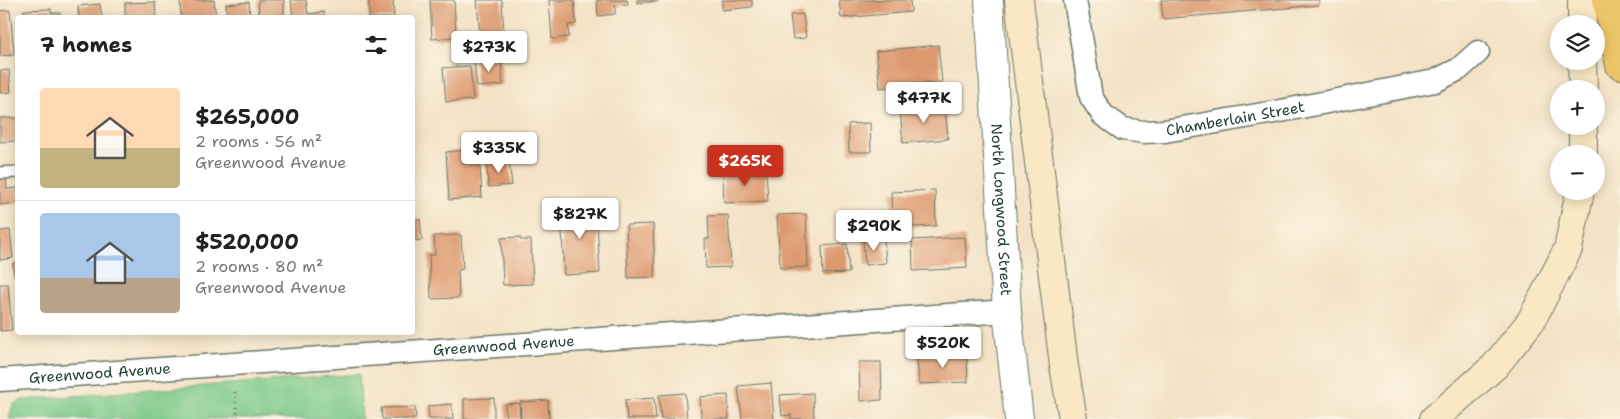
<!DOCTYPE html>
<meta charset="utf-8">
<style>
:root{--surface:#fff;--page:#f6f6f6;--text:#222;--muted:#767676;--line:#e0e0e0;--accent:#c8321e}
body{margin:0;font-family:"Shantell Sans",sans-serif;background:var(--page);color:var(--text);height:100vh;display:flex;flex-direction:column;font-size:19px;white-space:nowrap}
*{box-sizing:border-box;margin:0}
p{font-size:16px;color:var(--muted)}
.icon{flex:none;width:28px;height:28px;fill:none;stroke:currentColor;stroke-width:2;stroke-linecap:round;stroke-linejoin:round}
.map{position:relative;flex:1;overflow:hidden}
.drawer{position:absolute;left:15px;top:15px;width:400px;height:320px;display:flex;flex-direction:column;background:var(--surface);border-radius:5px;box-shadow:0 2px 12px #0003}
.drawer>*{flex:none}
.buttons{position:absolute;left:1550px;top:15px;display:grid;gap:10px}
.buttons a{display:grid;place-items:center;width:55px;height:55px;border-radius:50%;background:var(--surface);box-shadow:0 2px 12px #0003;font-size:25px}
.price{position:absolute;translate:-50% -42px;padding:0 11px;border-radius:5px;background:#fff;color:#222;font-size:16px;line-height:32px;filter:drop-shadow(0 1px 2px #0008)}
.price::after{content:'';position:absolute;left:50%;top:30px;width:15px;height:11px;margin-left:-8px;background:inherit;clip-path:polygon(0 0,100% 0,50% 100%)}
.price.on{background:var(--accent);color:#fff}
ul{padding:0;list-style:none}
li{display:flex;align-items:center;gap:15px;height:125px;padding:0 25px}
li+li{border-top:1px solid var(--line)}
li span{display:grid;place-items:center;flex:none;width:140px;height:100px;border-radius:5px;color:#555}
li>.icon{margin-inline-start:auto}
span .icon{width:60px;height:60px;fill:#fffc;stroke-width:1}
li b{font-size:21px}
h2{display:flex;justify-content:space-between;align-items:center;height:60px;padding:0 25px;font-size:21px}
.map>svg:first-child{display:block}
</style>
<div class="map">
<svg width="1620" height="419" viewBox="0 0 1620 419">
<rect width="100%" height="100%" fill="#fcf5e5"/>
<filter id="ink" filterUnits="userSpaceOnUse"><feTurbulence type="fractalNoise" baseFrequency=".02" numOctaves="2"/><feDisplacementMap in="SourceGraphic" scale="10" xChannelSelector="R" yChannelSelector="G"/><feConvolveMatrix kernelMatrix="1 2 1 2 8 2 1 2 1" color-interpolation-filters="sRGB"/></filter>
<filter id="wash" filterUnits="userSpaceOnUse"><feTurbulence type="fractalNoise" baseFrequency=".0096" numOctaves="4" result="noise"/><feDisplacementMap in="SourceGraphic" scale="20" xChannelSelector="R" yChannelSelector="G"/><feGaussianBlur stdDeviation="1.12" result="paint"/><feColorMatrix in="noise" values="0 0 0 0 0 0 0 0 0 0 0 0 0 0 0 0 0 1.4 0 .05"/><feComposite in="paint" operator="in"/></filter>
<g filter="url(#wash)">
<rect width="100%" height="100%" fill="#f3e2c5"/>
<!-- green -->
<path fill="#7bc989" stroke="#4d835e" d="M359 374 362 419H9L13 405 21 400Z"/>
<g id="blocks">
<!-- building -->
<path fill="#dd996e" d="M180 0H214L216 18H181Z
M258 0H284V18H259Z
M291 0H306L308 14 324 12V18H293Z
M369 0H393L394 18H369Z
M430 0H454L456 37 432 39Z
M477 0H502L504 36 480 37Z
M549 0H574L576 24 568 25 569 37 552 39Z
M597 0H627L628 5 615 6V14L598 16Z
M637 0H658V1L637 3Z
M722 0H752V7L722 10Z
M839 0H910L911 12 841 18Z
M1161 0H1319V5L1163 19Z
M155 2 156 18H125V3Z
M249 2 250 18H227L226 4Z
M100 4 102 18H79L78 6Z
M51 9V13H60L61 18H24V10Z
M10 10 14 55 0 56V11Z
M803 14 806 38 793 39 790 15Z
M938 45 942 82 880 88 876 51Z
M501 58 503 85 477 87 474 61Z
M470 66 473 100 446 102 443 68Z
M9 70 11 92 0 93V71Z
M945 106 948 139 903 143 900 110Z
M0 118H18V141L0 142Z
M870 123 871 152H849L848 124Z
M479 149 482 197 449 200 446 152Z
M509 161 512 185 489 187 486 163Z
M766 171 768 201 724 203 723 173Z
M6 176 7 189 17 188 18 203 0 205V177Z
M935 190 936 226 892 228 891 192Z
M596 205 600 273 564 275 561 208Z
M806 214 808 267 780 268 777 215Z
M728 215 731 267 706 268 705 239H709L708 216Z
M420 219 422 240 412 241V220Z
M653 224 655 277 628 278 626 225Z
M10 230 13 258 0 260V231Z
M461 235 463 269 458 270 459 298 431 299 429 255H435L434 236Z
M520 237V240H531L533 284 503 285 501 238Z
M965 237 967 268 913 271 912 240Z
M884 239 886 263 865 265 863 240Z
M847 244 849 273 823 274 822 246Z
M13 263H18V276H14Z
M0 284H8L12 330 0 331Z
M967 354 968 382 919 384 917 356Z
M859 362H881L882 400 860 401Z
M771 383 774 419H742L738 386Z
M685 393 687 419H661L659 395Z
M813 393 814 419H791V415L782 416 780 395Z
M728 395 729 419H701L700 397Z
M494 398V419H464V399Z
M654 398 656 419H627L625 400Z
M548 400 549 419H521L520 402Z
M519 403 520 419H506L505 404Z
M452 404 453 419H429L428 406Z
M415 407 416 419H382L381 408Z"/>
</g>
</g>
<g filter="url(#ink)">
<use href="#blocks" fill-opacity="0" stroke="#697767" stroke-width="1"/>
<g fill="none" stroke-linecap="round" stroke-linejoin="round">
<!-- service casing -->
<g stroke="#697767" stroke-width="14">
<path id="service" d="M0 173 18 172"/>
</g>
<!-- minor casing -->
<g stroke="#697767" stroke-width="25">
<g id="minor">
<path id="s1" d="M1075 0 1091 97 1103 115 1123 129 1144 132 1165 131 1286 110 1435 81 1459 69 1478 52"/>
<path id="s2" d="M0 380 1007 311"/>
</g>
</g>
<!-- tertiary casing -->
<g stroke="#697767" stroke-width="30">
<g id="tertiary">
<path id="s3" d="M989 0 1007 311 1019 419"/>
</g>
</g>
<!-- secondary casing -->
<g stroke="#697767" stroke-width="30">
<path id="secondary" d="M1019 0 1064 366 1073 419
M1582 0V24
M1582 61 1583 89
M1583 126V154
M1434 419 1495 366 1531 321 1568 249 1580 191"/>
</g>
<!-- primary casing -->
<g stroke="#697767" stroke-width="30">
<path id="primary" d="M1607 0 1620 65"/>
</g>
<!-- path -->
<path stroke="#697767" stroke-width="3" stroke-dasharray="1 4" stroke-linecap="butt" d="M235 392 238 419"/>
<!-- service -->
<use href="#service" stroke="#fff" stroke-width="11"/>
<!-- minor -->
<use href="#minor" stroke="#fff" stroke-width="22"/>
<!-- tertiary -->
<use href="#tertiary" stroke="#fff" stroke-width="28"/>
<!-- secondary -->
<use href="#secondary" stroke="#f8e8c3" stroke-width="28"/>
<!-- primary -->
<use href="#primary" stroke="#edc569" stroke-width="28"/>
</g>
</g>
<g text-anchor="middle" stroke-width="4" stroke-linejoin="round" paint-order="stroke">
<!-- street labels -->
<g font-size="15" fill="#1f3d34" stroke="#fcf5e5">
<text dy="5" stroke="none"><textPath href="#s1" startOffset="258">Chamberlain Street</textPath></text>
<text dy="5" stroke="none"><textPath href="#s3" startOffset="210">North Longwood Street</textPath></text>
<text dy="5" stroke="none"><textPath href="#s2" startOffset="505">Greenwood Avenue</textPath></text>
<text dy="5" stroke="none"><textPath href="#s2" startOffset="100">Greenwood Avenue</textPath></text>
</g>
</g>
</svg>
<div class="buttons">
<a><svg class="icon" aria-label="layers" viewBox="0 0 24 24"><path d="M12 4l9 5-9 5-9-5zM3 14l9 5 9-5"/></svg></a>
<a>+</a>
<a>−</a>
</div>
<b class="price" style="left:489px;top:73px">$273K</b>
<b class="price" style="left:924px;top:124px">$477K</b>
<b class="price" style="left:499px;top:174px">$335K</b>
<b class="price on" style="left:745px;top:187px">$265K</b>
<b class="price" style="left:580px;top:240px">$827K</b>
<b class="price" style="left:874px;top:252px">$290K</b>
<b class="price" style="left:943px;top:369px">$520K</b>
<section class="drawer">
<h2>7 homes<svg class="icon" aria-label="filters" viewBox="0 0 24 24"><path d="M4 7h16M4 17h16"/><circle cx="9" cy="7" r="2"/><circle cx="15" cy="17" r="2"/></svg></h2>
<ul>
<li><span style="background:linear-gradient(#ffd9b3 60%,#c2b280 0)"><svg class="icon" aria-label="home" viewBox="0 0 24 24"><path d="M3 11l9-7 9 7M6 9v11h12V9"/></svg></span><div><b>$265,000</b><p>2 rooms · 56 m²</p><p>Greenwood Avenue</p></div></li>
<li><span style="background:linear-gradient(#a9c7e8 65%,#b9a48a 0)"><svg class="icon" aria-label="home" viewBox="0 0 24 24"><path d="M3 11l9-7 9 7M6 9v11h12V9"/></svg></span><div><b>$520,000</b><p>2 rooms · 80 m²</p><p>Greenwood Avenue</p></div></li>
</ul>
</section>
</div>
